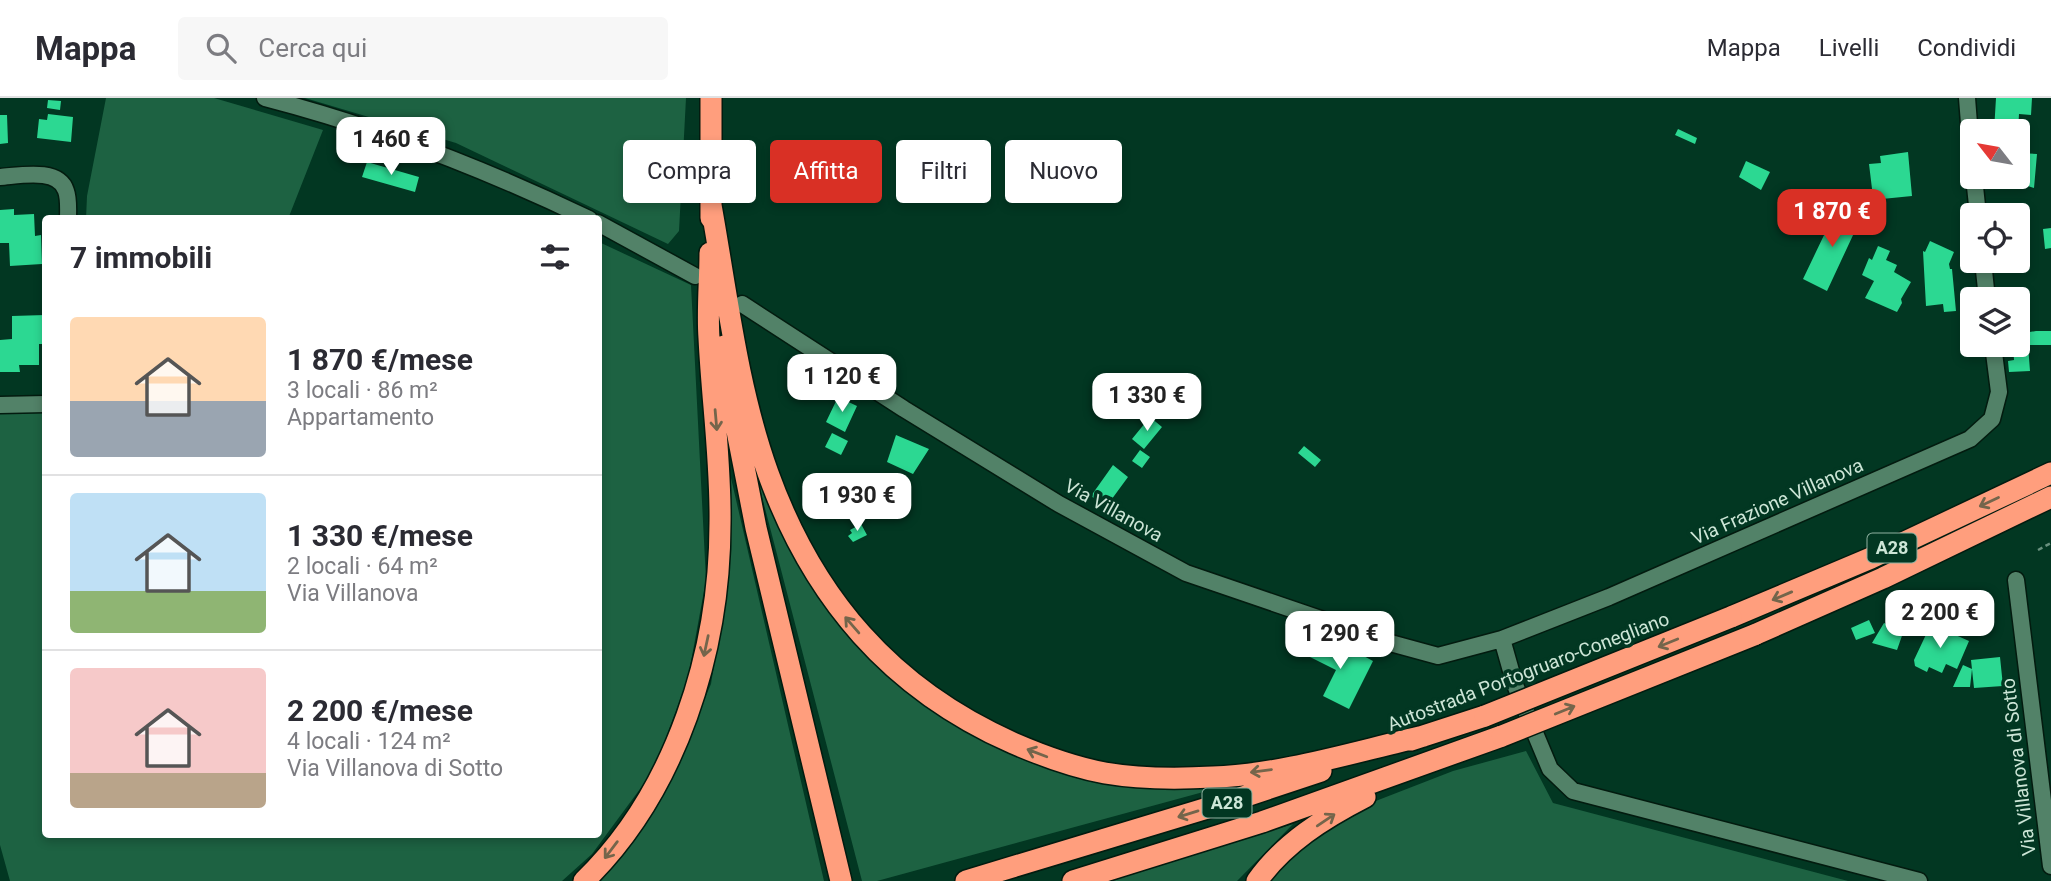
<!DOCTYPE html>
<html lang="it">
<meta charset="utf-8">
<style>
:root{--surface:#fff;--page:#f7f7f7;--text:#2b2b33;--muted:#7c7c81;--line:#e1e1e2;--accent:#d93025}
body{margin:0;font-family:Roboto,sans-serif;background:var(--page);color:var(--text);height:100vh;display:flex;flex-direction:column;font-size:26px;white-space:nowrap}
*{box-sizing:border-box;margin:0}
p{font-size:23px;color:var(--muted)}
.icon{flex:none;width:38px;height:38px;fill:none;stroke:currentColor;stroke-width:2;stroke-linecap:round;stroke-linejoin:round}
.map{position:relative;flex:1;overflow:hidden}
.panel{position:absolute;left:42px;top:117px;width:560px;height:623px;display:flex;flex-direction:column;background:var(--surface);border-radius:7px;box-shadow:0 4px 10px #0003}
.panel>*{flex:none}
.hud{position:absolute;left:623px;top:42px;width:665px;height:63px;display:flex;gap:14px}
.needle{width:46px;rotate:301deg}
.controls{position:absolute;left:1960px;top:21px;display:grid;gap:14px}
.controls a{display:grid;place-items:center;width:70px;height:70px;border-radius:7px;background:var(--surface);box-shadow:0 4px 10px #0003;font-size:35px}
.price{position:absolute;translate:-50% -60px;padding:0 16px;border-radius:14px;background:#fff;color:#222;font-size:23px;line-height:46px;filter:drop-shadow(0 2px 4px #0008)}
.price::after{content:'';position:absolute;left:50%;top:42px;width:21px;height:16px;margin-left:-10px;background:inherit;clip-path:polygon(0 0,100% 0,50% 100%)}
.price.current{background:var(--accent);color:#fff}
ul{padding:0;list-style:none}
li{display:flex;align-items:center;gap:21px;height:175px;padding:0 28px}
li+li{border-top:2px solid var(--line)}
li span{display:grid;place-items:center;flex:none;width:196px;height:140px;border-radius:7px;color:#555}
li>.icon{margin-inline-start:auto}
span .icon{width:84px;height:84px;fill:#fffc;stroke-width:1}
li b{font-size:30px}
h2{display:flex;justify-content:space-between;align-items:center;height:84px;padding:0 28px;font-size:30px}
.tag{padding:0 24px;border-radius:7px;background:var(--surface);box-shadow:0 4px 10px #0003;font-size:24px;line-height:63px}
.tag.current{background:var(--accent);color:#fff}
header{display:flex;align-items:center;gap:42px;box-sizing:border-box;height:98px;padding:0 35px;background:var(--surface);border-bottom:2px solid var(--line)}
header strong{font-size:33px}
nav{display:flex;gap:38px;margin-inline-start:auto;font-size:24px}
.search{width:490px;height:63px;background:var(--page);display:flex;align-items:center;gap:18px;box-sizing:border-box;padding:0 24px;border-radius:7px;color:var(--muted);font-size:26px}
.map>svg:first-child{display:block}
</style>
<header>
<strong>Mappa</strong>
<div class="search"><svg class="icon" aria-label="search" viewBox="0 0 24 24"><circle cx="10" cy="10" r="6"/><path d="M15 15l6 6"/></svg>Cerca qui</div>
<nav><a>Mappa</a><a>Livelli</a><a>Condividi</a></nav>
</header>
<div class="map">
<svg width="2051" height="783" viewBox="0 0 2051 783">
<rect width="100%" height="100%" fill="#023722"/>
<!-- green -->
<path fill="#1d6242" d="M106 0H214L323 32 288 121H86L87 98Z
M305 0H686L679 133 668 146 456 45Z
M599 144 691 187 706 482 688 580 654 672 592 756 562 783H10L0 747V307L45 303 46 737H598Z
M754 368 780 430 833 516 910 596 997 646 1229 687 877 783H862Z
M731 380 824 783H596L673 674 711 586 726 490Z
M1526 653 1553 705 1848 783H1263L1293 751 1368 706 1453 673Z
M1293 726 1237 783H1108Z"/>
<!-- building -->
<path fill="#2cd892" d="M1996 0H2032L2031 17 2019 16 2018 33H1994Z
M48 2 61 3 60 12 47 10Z
M48 16 73 19 71 44 37 40 39 21 47 22Z
M0 17H7L8 45 0 46Z
M1678 31 1697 40 1695 46 1675 37Z
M1908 54 1912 98 1882 101V99H1873L1869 66 1881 65 1880 58Z
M2018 55 2037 56 2034 90 2012 83V79H2018Z
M1746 63 1770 74 1761 92 1739 79Z
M367 64 419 79 415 94 362 79Z
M1837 110 1861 120 1827 193 1803 181Z
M14 111V117L34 116 35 138 41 137 42 166 10 168 9 145H0V112Z
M2051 130V150L2045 151 2043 131Z
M1930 143 1954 154 1949 166 1950 171H1952L1956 213 1944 214 1943 206 1926 208 1923 153 1925 154Z
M1878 148 1890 153 1886 162 1897 167 1894 174 1911 184 1901 201 1902 205 1897 214 1865 200 1874 183 1862 177 1869 160 1872 162Z
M45 217V246H39V267H19L20 274H0V242L12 241V218Z
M2036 233H2051V247H2028L2030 273 2009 274 2008 263 2014 262 2013 247H2018V236Z
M838 299 857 308 845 334 826 324Z
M1150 319 1162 329 1144 351 1132 341Z
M832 335 848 343 841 357 825 349Z
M896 337 929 351 913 376 887 364Z
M1304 348 1321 362 1315 369 1298 355Z
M1140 352 1150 359 1142 370 1132 363Z
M1113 367 1128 379 1106 409 1091 398Z
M861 426 867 437 853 444 848 438 852 435 850 432Z
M1869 522 1875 535 1856 542 1851 530Z
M1884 525 1904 532 1897 552 1872 545Z
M1931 526 1969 543 1957 571 1946 566 1942 575 1929 569 1927 574 1915 568 1914 562Z
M1310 539 1343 555 1347 549 1373 563 1349 611 1323 598 1336 572 1302 555Z
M2000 559 2003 588 1974 590 1971 562Z
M1963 567 1972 571 1970 589H1953Z"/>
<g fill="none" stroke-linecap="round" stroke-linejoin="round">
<!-- street casing -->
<g stroke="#031b0f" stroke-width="19">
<path id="street" d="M265 0C377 29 485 71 589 121
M1967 0 1972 64
M0 79C18 78 59 69 66 93 69 101 68 112 68 121
M1974 79 1978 117
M598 125 695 178
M1983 163 1987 201
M742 206 904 311 1059 406 1186 475 1394 546 1438 558 1502 541 1609 499 1970 341 1992 321 1999 294 1993 247
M0 307 46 306
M2016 482 2051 768
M1502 541 1515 587 1550 671 1573 693 1919 783"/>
</g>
<!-- highway casing -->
<g stroke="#031b0f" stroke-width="24">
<path id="highway" d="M711 107C727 196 737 289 768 375 813 500 891 591 1013 645 1043 658 1073 669 1105 675 1140 681 1177 681 1213 679 1281 677 1357 653 1424 638
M711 120V0
M724 248 728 287 756 430 841 783
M1731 519 1871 460 2051 375
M1754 537 1883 480 2051 399
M1411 642 1485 618
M584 783C677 693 720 552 720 425 721 363 712 302 709 240 707 212 710 183 710 155
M966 783 1234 702 1321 673
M1073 783 1262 724 1502 638
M1257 783C1284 745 1324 720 1365 699"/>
</g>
<!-- path -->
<path stroke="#69907e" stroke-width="2.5" stroke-dasharray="5 3.5" stroke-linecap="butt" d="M2038 452 2051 445"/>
<!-- street -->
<use href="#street" stroke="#528268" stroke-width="16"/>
<!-- highway -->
<use href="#highway" stroke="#ff9e7d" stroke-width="21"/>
<!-- highway-bridge casing -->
<g stroke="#031b0f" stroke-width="24" stroke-linecap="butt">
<path id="highway-bridge" d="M1485 618 1731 519
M1502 638 1754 537"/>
</g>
<!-- highway-bridge -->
<use href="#highway-bridge" stroke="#ff9e7d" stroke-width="21"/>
</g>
<!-- one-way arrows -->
<defs><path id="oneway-shaft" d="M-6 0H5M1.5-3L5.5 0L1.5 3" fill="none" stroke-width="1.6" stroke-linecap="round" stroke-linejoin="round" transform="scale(1.75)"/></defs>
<g stroke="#74654b">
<use href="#oneway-shaft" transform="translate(716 322) rotate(85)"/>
<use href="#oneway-shaft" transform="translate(1989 404) rotate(155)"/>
<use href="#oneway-shaft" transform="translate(1782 498) rotate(157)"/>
<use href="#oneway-shaft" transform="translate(852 527) rotate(-131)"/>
<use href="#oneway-shaft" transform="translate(1668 545) rotate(158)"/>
<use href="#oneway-shaft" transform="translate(706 548) rotate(102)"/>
<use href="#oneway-shaft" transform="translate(1565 612) rotate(-22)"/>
<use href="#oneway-shaft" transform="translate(1037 655) rotate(-159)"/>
<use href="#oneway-shaft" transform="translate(1261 673) rotate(172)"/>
<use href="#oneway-shaft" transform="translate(1188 716) rotate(163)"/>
<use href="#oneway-shaft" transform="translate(1326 722) rotate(-34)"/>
<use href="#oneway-shaft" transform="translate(611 752) rotate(127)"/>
</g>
<g text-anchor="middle" stroke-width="7" stroke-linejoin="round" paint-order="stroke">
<!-- shield labels -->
<g fill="#023722" stroke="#90b2a1" stroke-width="2">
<rect x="1867.5" y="435.5" width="49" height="29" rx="5"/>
<rect x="1202.5" y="690.5" width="49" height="29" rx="5"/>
</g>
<g font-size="18" font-weight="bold" fill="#cde6d7">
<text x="1892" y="456">A28</text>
<text x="1227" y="711">A28</text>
</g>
<!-- street labels -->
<g font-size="19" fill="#cde6d7" stroke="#023722">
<text transform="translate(1777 403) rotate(-24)" y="7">Via Frazione Villanova</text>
<text transform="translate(1114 412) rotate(29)" y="7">Via Villanova</text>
<text transform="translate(1528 573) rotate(-21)" y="7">Autostrada Portogruaro-Conegliano</text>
<text transform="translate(2018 669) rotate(-97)" y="7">Via Villanova di Sotto</text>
</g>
</g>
</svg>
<div class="controls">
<a><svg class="needle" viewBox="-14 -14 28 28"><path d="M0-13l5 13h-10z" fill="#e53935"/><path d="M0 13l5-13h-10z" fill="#7c7c81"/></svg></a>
<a><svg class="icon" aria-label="locate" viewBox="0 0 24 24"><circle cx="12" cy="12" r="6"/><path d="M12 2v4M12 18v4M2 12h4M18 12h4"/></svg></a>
<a><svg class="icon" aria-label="layers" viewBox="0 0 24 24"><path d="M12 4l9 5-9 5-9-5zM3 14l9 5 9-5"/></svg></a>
</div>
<b class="price" style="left:391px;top:79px">1 460 €</b>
<b class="price current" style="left:1832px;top:151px">1 870 €</b>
<b class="price" style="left:842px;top:316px">1 120 €</b>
<b class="price" style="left:1147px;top:335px">1 330 €</b>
<b class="price" style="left:857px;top:435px">1 930 €</b>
<b class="price" style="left:1940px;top:552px">2 200 €</b>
<b class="price" style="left:1340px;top:573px">1 290 €</b>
<div class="hud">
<a class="tag">Compra</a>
<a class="tag current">Affitta</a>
<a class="tag">Filtri</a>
<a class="tag">Nuovo</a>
</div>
<section class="panel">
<h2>7 immobili<svg class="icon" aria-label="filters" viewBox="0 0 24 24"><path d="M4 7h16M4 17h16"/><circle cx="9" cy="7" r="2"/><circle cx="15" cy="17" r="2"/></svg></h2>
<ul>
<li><span style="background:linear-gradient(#ffd9b3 60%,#9aa5b1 0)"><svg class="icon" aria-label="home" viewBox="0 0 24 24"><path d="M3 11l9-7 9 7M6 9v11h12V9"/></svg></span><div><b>1 870 €/mese</b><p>3 locali · 86 m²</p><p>Appartamento</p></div></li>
<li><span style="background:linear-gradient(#bfe0f5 70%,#8fb573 0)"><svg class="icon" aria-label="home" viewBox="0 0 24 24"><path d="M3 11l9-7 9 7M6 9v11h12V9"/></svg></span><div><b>1 330 €/mese</b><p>2 locali · 64 m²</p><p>Via Villanova</p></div></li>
<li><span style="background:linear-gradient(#f6c9c9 75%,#b9a48a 0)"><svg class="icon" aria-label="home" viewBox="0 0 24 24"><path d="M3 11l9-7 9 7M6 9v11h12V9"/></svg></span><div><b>2 200 €/mese</b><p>4 locali · 124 m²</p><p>Via Villanova di Sotto</p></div></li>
</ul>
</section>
</div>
